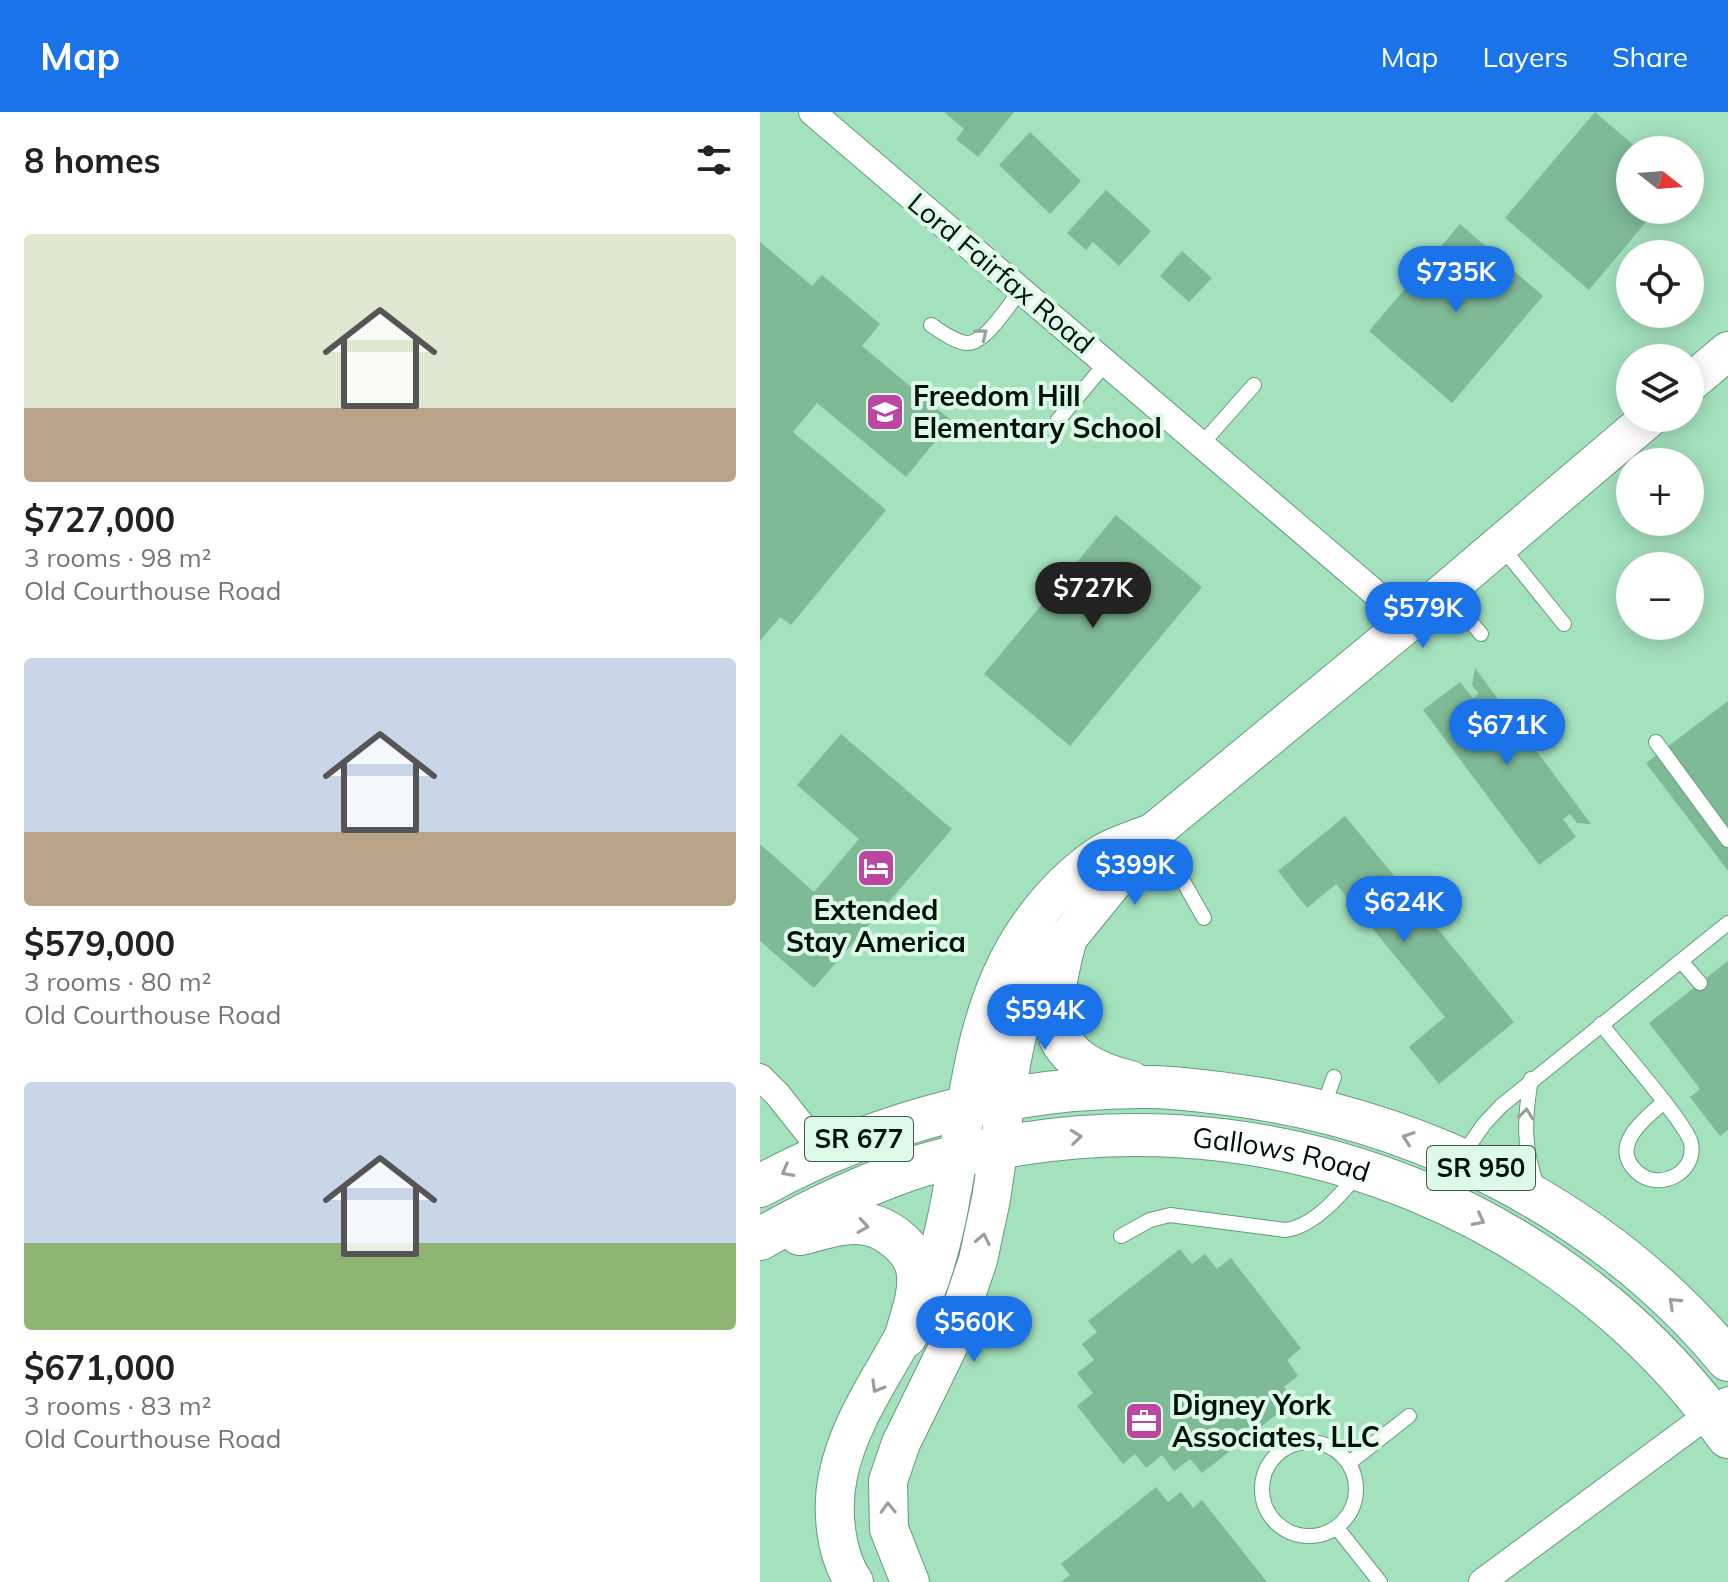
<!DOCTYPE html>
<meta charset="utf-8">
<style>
:root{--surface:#fff;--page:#f6f6f6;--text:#222;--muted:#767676;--accent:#1a73e8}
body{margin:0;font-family:Mulish,sans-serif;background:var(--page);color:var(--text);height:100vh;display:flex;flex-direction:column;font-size:30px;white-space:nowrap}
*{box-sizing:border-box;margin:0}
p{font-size:26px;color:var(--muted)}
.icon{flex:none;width:44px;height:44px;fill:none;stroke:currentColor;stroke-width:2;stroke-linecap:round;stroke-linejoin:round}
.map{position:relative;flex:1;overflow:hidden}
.sheet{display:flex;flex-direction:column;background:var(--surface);width:760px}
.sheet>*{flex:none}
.needle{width:52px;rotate:107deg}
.buttons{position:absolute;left:856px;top:24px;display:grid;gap:16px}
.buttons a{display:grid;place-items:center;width:88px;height:88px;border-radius:50%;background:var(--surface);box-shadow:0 4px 20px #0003;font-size:40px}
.price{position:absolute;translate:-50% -68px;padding:0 18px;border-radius:28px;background:var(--accent);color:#fff;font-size:26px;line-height:52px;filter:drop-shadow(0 2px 4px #0008)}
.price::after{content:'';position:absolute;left:50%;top:48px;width:24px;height:18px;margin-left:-12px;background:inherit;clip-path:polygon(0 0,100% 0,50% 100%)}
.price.selected{background:#222;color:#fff}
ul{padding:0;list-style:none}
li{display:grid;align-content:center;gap:16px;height:424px;padding:0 24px}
li span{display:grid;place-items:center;height:248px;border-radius:8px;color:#555}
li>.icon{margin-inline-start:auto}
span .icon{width:144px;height:144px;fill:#fffc;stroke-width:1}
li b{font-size:34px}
h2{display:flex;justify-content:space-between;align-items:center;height:96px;padding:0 24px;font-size:34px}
header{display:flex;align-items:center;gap:48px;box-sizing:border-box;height:112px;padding:0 40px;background:var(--accent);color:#fff}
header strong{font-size:38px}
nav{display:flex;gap:44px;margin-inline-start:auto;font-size:28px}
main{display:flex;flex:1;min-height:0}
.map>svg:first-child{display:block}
</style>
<header>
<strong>Map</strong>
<nav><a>Map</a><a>Layers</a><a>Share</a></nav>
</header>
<main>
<section class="sheet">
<h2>8 homes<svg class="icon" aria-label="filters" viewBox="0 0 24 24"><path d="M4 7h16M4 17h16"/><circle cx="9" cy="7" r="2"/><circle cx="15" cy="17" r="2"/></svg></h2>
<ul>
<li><span style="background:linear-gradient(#dfe7d0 70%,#b9a48a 0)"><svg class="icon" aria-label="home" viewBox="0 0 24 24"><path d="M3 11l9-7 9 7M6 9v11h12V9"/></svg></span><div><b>$727,000</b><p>3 rooms · 98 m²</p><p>Old Courthouse Road</p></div></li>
<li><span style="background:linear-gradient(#c9d6e8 70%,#b9a48a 0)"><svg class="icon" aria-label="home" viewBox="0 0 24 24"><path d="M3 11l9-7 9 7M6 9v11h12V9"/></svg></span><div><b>$579,000</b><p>3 rooms · 80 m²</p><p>Old Courthouse Road</p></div></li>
<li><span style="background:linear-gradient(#c9d6e8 65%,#8fb573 0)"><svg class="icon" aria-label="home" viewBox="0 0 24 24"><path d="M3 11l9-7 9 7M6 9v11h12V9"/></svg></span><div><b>$671,000</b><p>3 rooms · 83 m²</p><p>Old Courthouse Road</p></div></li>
</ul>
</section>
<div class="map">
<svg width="968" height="1470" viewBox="0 0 968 1470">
<rect width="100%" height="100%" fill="#a4e1bd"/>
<!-- building -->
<path fill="#7fba97" d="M184 0H254L218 45 196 27 204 17Z
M835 0 879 38H870V98H896L829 178 745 106Z
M270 20 321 69 290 102 239 53Z
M346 78 391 119 359 154 333 130 326 138 307 121Z
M700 112 783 184 692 291 609 219Z
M0 130 52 174 62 163 120 212 102 234 192 309 146 365 57 291 33 320 126 398 31 513 20 505 0 529Z
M422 139 452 166 429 190 400 164Z
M356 403 442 475 310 634 224 562Z
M715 556 831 712 817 711 810 702 803 707 816 725 779 753 663 598 700 570 713 586 719 582 712 573Z
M968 589V759L886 651Z
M81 622 192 717 54 876 0 829V732L54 780 99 727 37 673Z
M585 704 754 910 679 972 649 935 685 905 576 772 547 796 518 759Z
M968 849V1018L960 1024 930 985 940 977 889 911Z
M420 1137 432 1152 445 1142 457 1157 471 1146 541 1236 527 1248 538 1264 524 1275 535 1288 442 1361 430 1347 414 1359 402 1343 386 1356 375 1342 363 1352 317 1294 333 1281 317 1261 334 1248 322 1232 337 1220 328 1209Z
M396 1375 408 1390 421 1380 433 1396 442 1388 507 1470H301L310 1463 301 1452Z"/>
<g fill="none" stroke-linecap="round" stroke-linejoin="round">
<!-- lane casing -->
<g stroke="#639d7c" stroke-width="16">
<path id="lane" d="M171 213C182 220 193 229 206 231 225 233 249 192 261 178
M298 308 346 251
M441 333 494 273
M741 434 804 512
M685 479 721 522
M896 630 968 728
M397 723 444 806
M921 849 940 871
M841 912C857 933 927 1012 931 1031 937 1061 899 1080 877 1060 849 1034 884 1007 903 991
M771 967C764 1008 763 1037 778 1076
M563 995 574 965
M702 1044 724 1012 741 994 968 811
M361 1124 390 1108 410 1103 525 1118C554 1115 580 1083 598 1062
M502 1377a47 47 0 1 1 94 0a47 47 0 1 1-94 0Z
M589 1351 649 1304
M577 1416 620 1470"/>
</g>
<!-- street casing -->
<g stroke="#639d7c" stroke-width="28">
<path id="street" d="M52 0 649 510
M0 965 18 983 64 1041
M722 1470 968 1288"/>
</g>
<!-- secondary casing -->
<g stroke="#639d7c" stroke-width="40">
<path id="secondary" d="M930 271 968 239
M94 1470C75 1442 71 1397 78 1364 91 1299 138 1245 164 1184 211 1067 193 932 263 823 284 791 311 762 343 741 358 732 377 727 394 720
M150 1470 129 1417 128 1369 141 1331 190 1231 218 1148 231 1087 252 947 261 904 276 865 395 719 649 510 889 306"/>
</g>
<!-- primary casing -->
<g stroke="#639d7c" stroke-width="44">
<g id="primary">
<path d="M305 829C285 904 284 949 370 970"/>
<path d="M0 1074C119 1009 253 974 389 975 415 975 441 979 467 982 658 1006 844 1098 968 1248"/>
<path d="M40 1122C58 1118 77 1110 96 1111 123 1111 156 1135 158 1163 160 1183 151 1205 146 1224"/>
<path id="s1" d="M0 1127C47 1100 97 1076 148 1058 184 1046 223 1038 261 1032 531 989 809 1101 968 1325"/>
</g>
</g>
<!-- lane -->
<use href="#lane" stroke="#fff" stroke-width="14"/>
<!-- street -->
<use href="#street" stroke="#fff" stroke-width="26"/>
<!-- secondary -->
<use href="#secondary" stroke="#fff" stroke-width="38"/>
<!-- primary -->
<use href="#primary" stroke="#fff" stroke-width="42"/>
</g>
<!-- one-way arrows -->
<defs><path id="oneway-chevron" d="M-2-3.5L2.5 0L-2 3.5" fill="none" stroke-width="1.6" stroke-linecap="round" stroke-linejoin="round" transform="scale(2)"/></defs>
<g stroke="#99a09c">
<use href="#oneway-chevron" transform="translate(222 222) rotate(-39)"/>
<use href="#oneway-chevron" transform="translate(766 1002) rotate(-84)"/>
<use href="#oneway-chevron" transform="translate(316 1025) rotate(-6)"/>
<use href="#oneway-chevron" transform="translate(648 1026) rotate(-161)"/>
<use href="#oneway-chevron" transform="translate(27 1059) rotate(152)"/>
<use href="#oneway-chevron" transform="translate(719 1108) rotate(27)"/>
<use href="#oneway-chevron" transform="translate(103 1114) rotate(9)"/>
<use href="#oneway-chevron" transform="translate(223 1127) rotate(-78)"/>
<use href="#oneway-chevron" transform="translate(914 1191) rotate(-137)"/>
<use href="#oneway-chevron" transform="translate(117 1275) rotate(120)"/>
<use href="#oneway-chevron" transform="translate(128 1396) rotate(-92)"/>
</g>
<!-- icons -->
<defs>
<g id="school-square" transform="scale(2)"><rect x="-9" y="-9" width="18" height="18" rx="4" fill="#bb47a0" stroke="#dcfae7"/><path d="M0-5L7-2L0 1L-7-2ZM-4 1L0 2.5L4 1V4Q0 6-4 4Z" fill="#fff"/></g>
<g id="hotel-square" transform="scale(2)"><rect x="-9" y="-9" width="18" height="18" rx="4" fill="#bb47a0" stroke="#dcfae7"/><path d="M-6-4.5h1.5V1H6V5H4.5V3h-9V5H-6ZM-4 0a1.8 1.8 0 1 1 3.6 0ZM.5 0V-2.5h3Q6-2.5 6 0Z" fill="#fff"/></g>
<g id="office-square" transform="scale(2)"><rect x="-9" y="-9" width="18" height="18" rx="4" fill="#bb47a0" stroke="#dcfae7"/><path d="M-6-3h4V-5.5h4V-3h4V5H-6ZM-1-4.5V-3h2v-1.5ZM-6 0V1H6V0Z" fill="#fff"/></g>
</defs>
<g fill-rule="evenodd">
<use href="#school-square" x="125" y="300"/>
<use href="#hotel-square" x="116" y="756"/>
<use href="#office-square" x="384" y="1309"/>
</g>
<g text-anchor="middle" stroke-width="8" stroke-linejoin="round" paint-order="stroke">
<!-- shield labels -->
<g fill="#dcfae7" stroke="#42584a" stroke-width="2">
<rect x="45" y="1005" width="108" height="44" rx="6"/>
<rect x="667" y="1034" width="108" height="44" rx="6"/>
</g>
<g font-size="26" font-weight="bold" fill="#001207">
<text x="99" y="1036">SR 677</text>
<text x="721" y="1065">SR 950</text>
</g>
<!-- street labels -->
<g font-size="28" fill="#001207" stroke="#dcfae7">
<text transform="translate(241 161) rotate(40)" y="10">Lord Fairfax Road</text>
<text dy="10" stroke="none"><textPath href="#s1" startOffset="542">Gallows Road</textPath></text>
</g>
<!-- poi labels -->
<g font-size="28" font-weight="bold" fill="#001207" stroke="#dcfae7" text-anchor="start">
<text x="153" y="294">Freedom Hill<tspan x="153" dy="32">Elementary School</tspan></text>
<text x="116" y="808" text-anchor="middle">Extended<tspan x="116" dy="32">Stay America</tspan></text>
<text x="412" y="1303">Digney York<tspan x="412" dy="32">Associates, LLC</tspan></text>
</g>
</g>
</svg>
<div class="buttons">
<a><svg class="needle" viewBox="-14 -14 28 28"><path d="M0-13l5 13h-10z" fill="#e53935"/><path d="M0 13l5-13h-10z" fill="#767676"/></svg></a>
<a><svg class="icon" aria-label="locate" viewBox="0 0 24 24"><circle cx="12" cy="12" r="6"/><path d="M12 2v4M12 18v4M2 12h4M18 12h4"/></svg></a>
<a><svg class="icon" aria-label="layers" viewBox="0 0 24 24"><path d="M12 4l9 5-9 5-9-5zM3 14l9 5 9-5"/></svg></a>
<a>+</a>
<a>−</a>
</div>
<b class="price" style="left:696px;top:202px">$735K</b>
<b class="price selected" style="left:333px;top:518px">$727K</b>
<b class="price" style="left:663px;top:538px">$579K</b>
<b class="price" style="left:747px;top:655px">$671K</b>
<b class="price" style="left:375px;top:795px">$399K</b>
<b class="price" style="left:644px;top:832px">$624K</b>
<b class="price" style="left:285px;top:940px">$594K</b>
<b class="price" style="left:214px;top:1252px">$560K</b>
</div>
</main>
